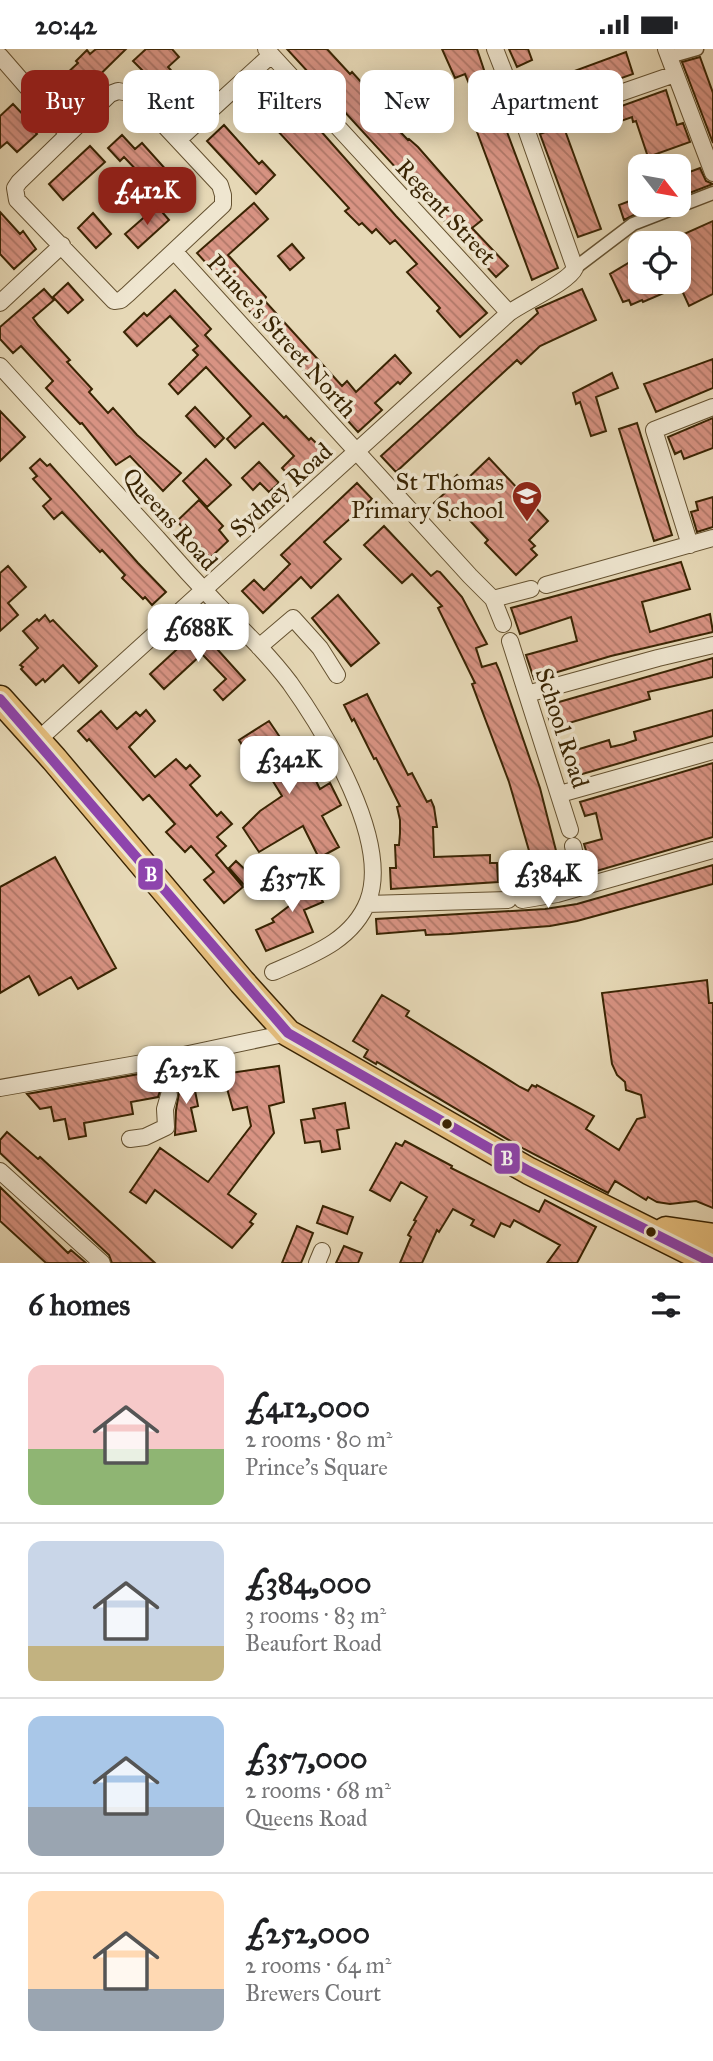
<!DOCTYPE html>
<meta charset="utf-8">
<style>
:root{--surface:#fff;--page:#f2f2f2;--text:#202124;--muted:#757577;--line:#e0e0e0;--accent:#8f2418}
body{margin:0;font-family:"IM FELL Great Primer",serif;background:var(--page);color:var(--text);height:100vh;display:flex;flex-direction:column;font-size:26px;white-space:nowrap}
*{box-sizing:border-box;margin:0}
p{font-size:23px;color:var(--muted)}
.icon{flex:none;width:38px;height:38px;fill:none;stroke:currentColor;stroke-width:2;stroke-linecap:round;stroke-linejoin:round}
.map{position:relative;height:1214px;overflow:hidden}
.details{display:flex;flex-direction:column;background:var(--surface);flex:1}
.details>*{flex:none}
.top-card{position:absolute;left:21px;top:21px;width:672px;height:63px;display:flex;gap:14px}
.needle{width:46px;rotate:121deg}
.tools{position:absolute;left:628px;top:105px;display:grid;gap:14px}
.tools a{display:grid;place-items:center;width:63px;height:63px;border-radius:14px;background:var(--surface);box-shadow:0 4px 18px #0003;font-size:35px}
.price{position:absolute;translate:-50% -60px;padding:0 16px;border-radius:14px;background:#fff;color:#222;font-size:23px;line-height:46px;filter:drop-shadow(0 2px 4px #0008)}
.price::after{content:'';position:absolute;left:50%;top:42px;width:21px;height:16px;margin-left:-10px;background:inherit;clip-path:polygon(0 0,100% 0,50% 100%)}
.price.on{background:var(--accent);color:#fff}
ul{padding:0;list-style:none}
li{display:flex;align-items:center;gap:21px;height:175px;padding:0 28px}
li+li{border-top:2px solid var(--line)}
li span{display:grid;place-items:center;flex:none;width:196px;height:140px;border-radius:14px;color:#555}
li>.icon{margin-inline-start:auto}
span .icon{width:84px;height:84px;fill:#fffc;stroke-width:1}
li b{font-size:30px}
h2{display:flex;justify-content:space-between;align-items:center;height:84px;padding:0 28px;font-size:30px}
.pill{padding:0 24px;border-radius:14px;background:var(--surface);box-shadow:0 4px 18px #0003;font-size:24px;line-height:63px}
.pill.on{background:var(--accent);color:#fff}
.status{display:flex;justify-content:space-between;align-items:center;height:49px;padding:0 35px;background:var(--surface);direction:ltr}
.status svg{height:19px;fill:currentColor}
.map>svg:first-child{display:block}
</style>
<div class="status"><b>20:42</b><svg viewBox="0 0 49 12"><path d="M0 12V9h3v3zM5 12V6h3v6zM10 12V3h3v9zM15 12V0h3v12zM26 1h20v11H26zM47 4h2v5h-2z"/></svg></div>
<div class="map">
<svg width="713" height="1214" viewBox="0 0 713 1214">
<defs>
<pattern id="building-back-hatch" width="6" height="6" patternUnits="userSpaceOnUse" patternTransform="scale(1.75)"><rect width="6" height="6" fill="#d89383"/><path d="M-1 5l2 2M0 0l6 6M5-1l2 2" fill="none" stroke="#b07869"/></pattern>
</defs>
<rect width="100%" height="100%" fill="#e6d8b6"/>
<filter id="stains"><feTurbulence type="fractalNoise" baseFrequency=".00286" numOctaves="4"/><feColorMatrix values="0 0 0 0 .2 0 0 0 0 .09 0 0 0 0 .02 0 0 0 .5 -.17"/></filter>
<radialGradient id="worn" r=".72"><stop offset=".6" stop-color="#630" stop-opacity="0"/><stop offset="1" stop-color="#630" stop-opacity=".3"/></radialGradient>
<!-- building -->
<path fill="url(#building-back-hatch)" stroke="#392403" stroke-width="2" d="M96 0H126L67 58 50 40 78 14 76 12 87 1 90 5Z
M146 0H172L179 8 168 18 186 38 194 30 203 40 182 61 133 12Z
M287 0H327L350 25 352 23 361 33 362 31 375 46 373 47 388 66 386 68 408 91 409 90 418 98 482 171 472 179 508 217 496 228Z
M442 0H477L487 30 470 37 465 25 455 29Z
M509 0H528L532 11 517 18Z
M626 3 633 25 535 60 528 39Z
M700 8 713 44V94L682 13Z
M273 28 396 167 487 264 460 288 437 262 440 259 407 223 417 215 395 191 390 195 376 180 372 184 362 174 359 176 345 162 349 159 264 67 276 55 262 39Z
M666 41 677 76 683 74 690 93 648 108 636 72 633 73 632 68 604 78 599 65Z
M495 51 558 219 532 231 473 72 475 71 471 60Z
M13 55 31 74 29 76 37 85 17 103 7 93 0 99V67Z
M224 76 259 115 262 112 275 126 256 145 207 92Z
M563 76 601 180 578 188 540 85Z
M122 86 135 100 142 94 177 133 162 148 124 108 120 112 108 99Z
M90 97 105 113 63 151 49 135Z
M700 119 706 132 713 135 679 148V127Z
M640 148V163L624 171 619 156Z
M254 154 268 170 228 206 266 248 264 251 342 337 347 332 356 343 395 306 411 324 400 335 398 333 375 354 382 361 358 383 339 362 343 358 326 339 322 342 197 204Z
M157 157 169 171 138 199 125 185Z
M0 163 20 185 23 182 36 200 14 220 0 205Z
M93 164 111 185 96 199 78 179Z
M713 172V245L689 257 680 237 643 253 642 251 631 256 629 251 623 253 610 225 640 207V233H679V194H664Z
M292 195 304 209 290 221 278 207Z
M68 234 83 251 68 264 53 248Z
M44 240 54 251 33 269 38 276 70 311 67 313 92 340 89 343 108 364 113 359 137 386 181 424 163 442 130 407 116 416 82 374 80 375 46 339 53 332 21 297 13 304 0 290V278Z
M582 240 596 271 540 297 521 315 517 311 396 423 381 407 538 264 536 260Z
M175 241 211 280 205 286 238 321 284 369 286 367 309 391 311 389 323 401 292 430 282 419 294 407 263 374 235 399 227 390 251 367 206 318 178 345 169 335 198 306 193 301 198 297 170 267 137 297 124 283 144 264 147 267Z
M713 310V339L656 363 644 335Z
M612 324 618 339 596 348 606 382 591 387 580 353 576 355 573 344Z
M195 358 224 389 215 398 186 367Z
M0 362 25 388 0 412Z
M713 369V399L684 410 681 402 675 405 668 388Z
M637 374 672 486 654 492 619 380Z
M489 409 548 472 529 491 535 497 531 500 537 506 516 526 485 494 488 491 461 462 450 471 434 454 446 443 443 440 457 426 464 433Z
M40 410 47 417 50 415 138 514 166 543 152 556 145 548 143 550 122 529 125 526 102 501 100 503 62 463 54 470 43 457 51 450 33 430 37 427 30 419Z
M206 410 231 436 207 458 183 432Z
M259 413 279 434 269 443 260 434 253 441 242 429Z
M357 434 372 450 324 493 341 510 311 539 301 528 263 564 242 542 254 531 264 541 290 515 281 506Z
M713 448V478L697 483 691 463 698 461 696 453Z
M199 451 223 477 219 481 228 492 210 509 177 472Z
M384 477 431 527 437 522 440 523 462 548 478 578 487 595 476 599 482 618 496 614 500 623 540 739 563 829 545 833 544 827 537 829 509 733 472 635 475 634 438 559 442 557 412 525 402 534 364 496Z
M681 513 690 540 642 553 650 583 710 565 713 583 611 607 534 630 526 606 577 592 571 568 520 585 511 559Z
M8 517 26 538 8 554 18 566 0 582V524Z
M338 546 379 594 351 617 312 569Z
M45 566 50 573 53 571 97 617 79 634 63 616 45 633 43 630 36 636 21 620 23 618 20 616 38 599 23 582 37 570 39 572Z
M199 580 245 631 223 651 214 641 226 630 202 605 164 640 150 625Z
M713 609V628L648 643 650 650 552 679 545 657Z
M367 645 408 726 412 724 427 753 431 751 434 758 437 778H433L434 808 490 806V814H497L498 833 391 840 390 819H396L395 796H399L400 784V771L397 758 400 757 376 709 374 710 354 670 352 672 344 656Z
M146 661 155 672 129 698 155 728 176 710 186 720 190 716 200 727 190 736 217 767 221 763 232 775 217 788 226 797 216 806 243 838 224 854 204 831 214 823 191 797 185 803 166 783 175 775 149 746 143 751 89 690 87 692 78 682 101 662 117 680 136 663 140 667Z
M713 661V687L572 728 566 704 609 691 611 698 624 695 636 691 634 683Z
M269 672 309 731 314 728 320 740 330 734 341 756 322 767 339 798 319 809 303 777 259 803 243 779 260 762 282 747 258 708 252 712 239 691Z
M713 714V788L593 823 584 795 602 790 596 764 585 767 580 753Z
M55 808 116 919 78 940 71 928 39 946 29 927 0 944V838Z
M236 812 266 840 254 847 229 819Z
M713 816V835L577 872 550 877 449 885 426 886 425 881 377 885 376 870 545 860 577 855Z
M306 822 323 853 304 861 313 883 266 902 256 881 274 873 272 870 293 854 280 835Z
M707 931 709 954H713V1159L696 1152 670 1155 657 1153 648 1148 646 1151 615 1132 608 1144 524 1100 377 1013 376 1015 364 1008 368 1001 353 992 382 946 409 962 406 967 520 1038 528 1042 532 1036 536 1038 537 1036 594 1067 586 1080 619 1101 637 1070 645 1068 641 1046 626 1041 625 1033 617 1026 612 1015 602 944Z
M279 1017 284 1053 269 1057 274 1084 228 1145 256 1165 250 1173 253 1175 232 1199 155 1141 146 1154 130 1143 160 1099 208 1133 251 1077 247 1058 233 1061 223 1025Z
M156 1022 161 1039 158 1048 131 1053 133 1065 84 1074 86 1087 69 1090 65 1070 54 1072 51 1058 40 1060 27 1045Z
M192 1026 198 1057 191 1059 196 1082 175 1086 176 1061 179 1044 176 1038 178 1029Z
M345 1054 349 1079 337 1081 340 1100 322 1103 320 1092 305 1094 301 1071 315 1069 313 1060Z
M7 1083 38 1110 40 1108 155 1214H112L109 1206 0 1104V1091Z
M405 1092 452 1117 451 1119 539 1163 545 1151 596 1178 577 1214H547L560 1196 514 1171 510 1178 501 1174 494 1188 471 1176 474 1171 453 1160 439 1183 437 1181 422 1214H400L411 1188 408 1186 416 1172 414 1171 427 1148 401 1133 390 1152 370 1141 396 1094 402 1097Z
M0 1138 68 1204 71 1201 86 1214H46L0 1172Z
M323 1157 353 1168 347 1185 317 1174Z
M297 1177 313 1184 304 1207 301 1214H282Z
M344 1197 362 1204 358 1214H336Z"/>
<g fill="none" stroke-linecap="round" stroke-linejoin="round">
<!-- pedestrian casing -->
<g stroke="#645130" stroke-width="15">
<path id="pedestrian" d="M669 8 697 0
M575 219 633 175 713 144"/>
</g>
<!-- minor casing -->
<g stroke="#645130" stroke-width="18">
<path id="minor" d="M266 0 509 264
M666 0 713 124
M0 7 68 85
M118 42 135 45 220 136 223 146V156L128 245 121 251 114 252 17 151 15 139 19 133 110 45Z
M525 77 675 25
M178 91 271 6
M174 202 470 527 493 550 503 575
M0 254 62 196
M0 317C52 374 105 432 157 489 177 512 197 534 218 556 243 581 269 606 290 634 325 683 391 792 368 852 352 893 309 907 273 923
M690 496 654 381 713 358
M546 536 713 489
M493 550 531 540
M510 592 570 781
M259 598 293 569 320 599 337 626
M527 645 658 609 713 596
M38 691 509 264C524 253 569 233 575 219L525 77 495 0
M560 745 713 702
M573 797 582 837
M522 851 557 845 713 801
M367 855 508 851
M165 1010 168 1031
M0 1039 165 1010 288 984
M130 1090 145 1088 166 1078 165 1060 169 1046
M0 1122 102 1214
M317 1214 322 1202"/>
</g>
<!-- trunk casing -->
<g stroke="#392403" stroke-width="29">
<path id="trunk" d="M0 650 54 710 242 933 288 984 529 1122 713 1214
M666 1181 713 1188"/>
</g>
<!-- pedestrian -->
<use href="#pedestrian" stroke="#efe6d0" stroke-width="12"/>
<!-- minor -->
<use href="#minor" stroke="#efe6d0" stroke-width="16"/>
<!-- trunk -->
<use href="#trunk" stroke="#e3bc7b" stroke-width="26"/>
<!-- bus-1 casing -->
<g stroke="#efe6d0" stroke-width="16">
<path id="bus-1" d="M0 650 288 984 529 1122 713 1214"/>
</g>
<!-- bus-1 -->
<use href="#bus-1" stroke="#8e44ad" stroke-width="10"/>
</g>
<!-- icons -->
<defs>
<g id="school-pin" transform="scale(1.575)"><path d="M0 17L-7.5 6A9.5 9.5 0 1 1 7.5 6Z" fill="#8f2418" stroke="#efe6d0"/><path d="M0-5L7-2L0 1L-7-2ZM-4 1L0 2.5L4 1V4Q0 6-4 4Z" fill="#fff"/></g>
</defs>
<g fill-rule="evenodd">
<use href="#school-pin" x="527" y="447"/>
</g>
<!-- markers -->
<g fill="#392403" stroke="#efe6d0" stroke-width="2.5">
<circle cx="447" cy="1075" r="6"/>
<circle cx="651" cy="1183" r="6"/>
</g>
<g text-anchor="middle" stroke-width="7" stroke-linejoin="round" paint-order="stroke">
<!-- street labels -->
<g font-size="24" fill="#392403" stroke="#efe6d0">
<text transform="translate(446 163) rotate(47)" y="8">Regent Street</text>
<text transform="translate(282 287) rotate(48)" y="8">Prince's Street North</text>
<text transform="translate(281 441) rotate(-42)" y="8">Sydney Road</text>
<text transform="translate(170 470) rotate(48)" y="8">Queens Road</text>
<text transform="translate(562 679) rotate(72)" y="8">School Road</text>
</g>
<!-- poi labels -->
<g font-size="24" fill="#392403" stroke="#efe6d0" text-anchor="end">
<text x="504" y="441">St Thomas<tspan x="504" dy="28">Primary School</tspan></text>
</g>
</g>
<g stroke="#efe6d0" stroke-width="2.5">
<rect x="137" y="808" width="27" height="34" rx="7" fill="#8e44ad"/>
<rect x="493" y="1093" width="28" height="33" rx="7" fill="#8e44ad"/>
</g>
<g font-size="19" text-anchor="middle" font-weight="bold" fill="#fff">
<text x="151" y="832">B</text>
<text x="507" y="1116">B</text>
</g>
<rect width="100%" height="100%" filter="url(#stains)"/>
<rect width="100%" height="100%" fill="url(#worn)"/>
</svg>
<div class="tools">
<a><svg class="needle" viewBox="-14 -14 28 28"><path d="M0-13l5 13h-10z" fill="#e53935"/><path d="M0 13l5-13h-10z" fill="#757577"/></svg></a>
<a><svg class="icon" aria-label="locate" viewBox="0 0 24 24"><circle cx="12" cy="12" r="6"/><path d="M12 2v4M12 18v4M2 12h4M18 12h4"/></svg></a>
</div>
<b class="price on" style="left:147px;top:178px">£412K</b>
<b class="price" style="left:198px;top:615px">£688K</b>
<b class="price" style="left:289px;top:747px">£342K</b>
<b class="price" style="left:548px;top:861px">£384K</b>
<b class="price" style="left:292px;top:865px">£357K</b>
<b class="price" style="left:186px;top:1057px">£252K</b>
<div class="top-card">
<a class="pill on">Buy</a>
<a class="pill">Rent</a>
<a class="pill">Filters</a>
<a class="pill">New</a>
<a class="pill">Apartment</a>
</div>
</div>
<section class="details">
<h2>6 homes<svg class="icon" aria-label="filters" viewBox="0 0 24 24"><path d="M4 7h16M4 17h16"/><circle cx="9" cy="7" r="2"/><circle cx="15" cy="17" r="2"/></svg></h2>
<ul>
<li><span style="background:linear-gradient(#f6c9c9 60%,#8fb573 0)"><svg class="icon" aria-label="home" viewBox="0 0 24 24"><path d="M3 11l9-7 9 7M6 9v11h12V9"/></svg></span><div><b>£412,000</b><p>2 rooms · 80 m²</p><p>Prince's Square</p></div></li>
<li><span style="background:linear-gradient(#c9d6e8 75%,#c2b280 0)"><svg class="icon" aria-label="home" viewBox="0 0 24 24"><path d="M3 11l9-7 9 7M6 9v11h12V9"/></svg></span><div><b>£384,000</b><p>3 rooms · 83 m²</p><p>Beaufort Road</p></div></li>
<li><span style="background:linear-gradient(#a9c7e8 65%,#9aa5b1 0)"><svg class="icon" aria-label="home" viewBox="0 0 24 24"><path d="M3 11l9-7 9 7M6 9v11h12V9"/></svg></span><div><b>£357,000</b><p>2 rooms · 68 m²</p><p>Queens Road</p></div></li>
<li><span style="background:linear-gradient(#ffd9b3 70%,#9aa5b1 0)"><svg class="icon" aria-label="home" viewBox="0 0 24 24"><path d="M3 11l9-7 9 7M6 9v11h12V9"/></svg></span><div><b>£252,000</b><p>2 rooms · 64 m²</p><p>Brewers Court</p></div></li>
</ul>
</section>
